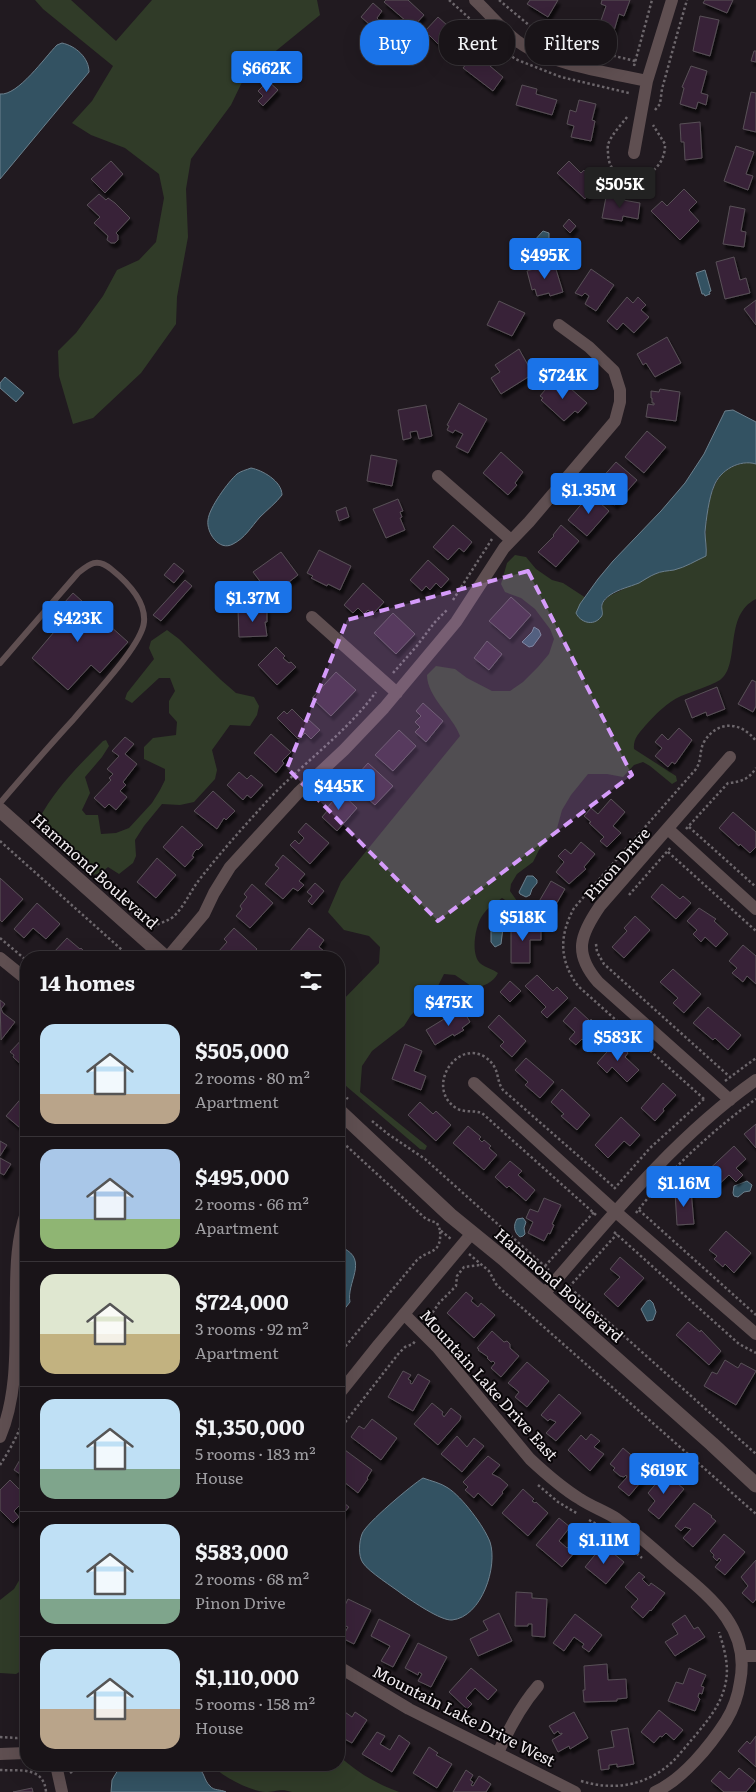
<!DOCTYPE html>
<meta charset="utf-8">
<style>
:root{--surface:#191418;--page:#221d21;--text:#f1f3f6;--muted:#9f9ea2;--line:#373337;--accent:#1a73e8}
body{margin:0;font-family:Literata,serif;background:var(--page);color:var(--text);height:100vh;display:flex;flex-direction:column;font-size:19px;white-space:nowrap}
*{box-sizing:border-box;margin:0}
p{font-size:16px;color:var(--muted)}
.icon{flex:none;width:28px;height:28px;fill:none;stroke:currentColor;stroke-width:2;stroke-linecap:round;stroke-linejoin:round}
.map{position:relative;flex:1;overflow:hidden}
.side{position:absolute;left:20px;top:951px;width:325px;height:820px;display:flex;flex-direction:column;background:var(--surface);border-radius:20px;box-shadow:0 5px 20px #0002,0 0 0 1px var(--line)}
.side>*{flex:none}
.guide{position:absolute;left:360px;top:20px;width:320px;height:45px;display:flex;gap:10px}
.price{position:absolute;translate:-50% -42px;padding:0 11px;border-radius:5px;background:var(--accent);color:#fff;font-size:16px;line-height:32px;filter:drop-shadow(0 1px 2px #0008)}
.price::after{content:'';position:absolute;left:50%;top:30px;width:15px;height:11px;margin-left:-8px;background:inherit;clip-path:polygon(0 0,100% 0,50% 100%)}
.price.on{background:#222;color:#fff}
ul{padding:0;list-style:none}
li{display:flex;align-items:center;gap:15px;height:125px;padding:0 20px}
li+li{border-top:1px solid var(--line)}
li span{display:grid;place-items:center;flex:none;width:140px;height:100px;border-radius:15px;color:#555}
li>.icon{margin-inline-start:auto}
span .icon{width:60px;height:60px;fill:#fffc;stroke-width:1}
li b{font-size:21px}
h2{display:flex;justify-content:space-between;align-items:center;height:60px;padding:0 20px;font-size:21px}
.chip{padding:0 18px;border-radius:20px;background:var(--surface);box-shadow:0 5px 20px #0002,0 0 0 1px var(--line);font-size:18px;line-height:45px}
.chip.on{background:var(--accent);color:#fff}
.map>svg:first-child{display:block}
</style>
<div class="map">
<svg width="756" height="1792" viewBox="0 0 756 1792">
<defs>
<filter id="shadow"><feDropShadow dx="2.5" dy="4.5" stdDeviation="1" flood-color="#0009"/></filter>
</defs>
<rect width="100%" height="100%" fill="#211a20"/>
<!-- green -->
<path fill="#303b28" d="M35 0H71L116 41 152 0H317L320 15 245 76 231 105 191 159 186 189 188 237 177 297 176 324 141 373 93 418 73 424 59 376 58 351 76 333 103 296 117 270 139 260 156 242 164 198 159 174 125 148 91 135 72 123 92 101 113 66 43 9Z
M749 462 756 464V599C723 615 741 665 720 680 708 687 693 691 681 696 666 703 656 714 645 726 639 733 633 739 634 749L676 776 677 781 672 784 650 766 643 762 634 765 623 777 607 774H588L571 795 562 810 556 832 539 850 533 862 517 874 511 884 510 891 517 901 513 905 502 898C495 903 487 908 482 916 475 926 470 956 481 964 486 968 493 969 498 973 493 983 484 986 474 988L455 975 444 974 434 994 411 1015 404 1026 372 1051 362 1066 360 1092 427 1146 425 1150 420 1149 339 1080V1004L379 963 380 947 369 936 344 930 328 912 341 882 460 736C453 716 427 697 427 675L436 666 455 669 467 678 492 691H510L523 682 538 667 549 654 554 639 550 629 535 609 521 598 505 592 501 584 507 563 515 555 526 557 536 569 552 580 563 583 586 598 580 604 600 618C605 607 597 607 609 596L657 573 686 566 707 551C703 532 708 485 724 472 731 466 740 464 749 462Z
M167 630 179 639 221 680 236 693 254 697 259 706 257 715 250 726 230 725 212 750 217 770 215 779 194 802 180 805 162 804 144 826 135 840 136 856 133 863 119 874 108 867 101 873 93 875 78 865 44 833 39 819C55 789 79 765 103 741L106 740 109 746 102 757 85 777 90 793 82 810 86 815H98L101 834 116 833 129 828 152 803 160 790 165 780V769L144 759V747L153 738 176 735 177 722 169 713V701L175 691 170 678H159L132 703 125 699 127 693 154 659 149 648 151 641Z
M26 1552V1668L16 1674 0 1673V1600L14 1589 24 1572V1554Z
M339 1756C358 1773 375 1783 399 1792H292C280 1788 276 1792 265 1792 250 1791 221 1776 212 1765H339Z"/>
<!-- water -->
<path fill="#335262" stroke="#6c808d" d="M62 43C76 46 89 58 89 72L0 179V94C18 96 45 57 57 45Z
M543 231 549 233V239L541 249 534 250 532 247 533 242Z
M705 270 711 291 709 292 710 294 705 296 704 294H702L696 273Z
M5 377 24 393 16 402 0 388V383Z
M733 410 756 422V464C740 459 720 470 714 486 709 497 706 520 705 532 705 540 707 548 706 556 695 561 686 567 674 570 668 571 661 571 655 574 650 576 644 580 639 583 629 587 619 589 610 595 595 606 606 611 601 617 593 627 580 622 576 613L580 604 598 579 613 561 661 511 685 483 704 454 725 411Z
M251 468C262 470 282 481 282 495 276 503 268 509 260 517 251 527 245 538 233 544 219 552 206 532 208 520 209 508 228 482 237 474 241 471 246 470 251 468Z
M534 627 539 630 541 635 533 646 529 647 522 642 532 632Z
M527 876H533L537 880V883L532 889 530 895 526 897 520 894 519 892Z
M495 925H501L503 928 501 944 495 947 491 942V929Z
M747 1181 752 1185 750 1191 744 1192 738 1197 734 1196 733 1193 734 1186Z
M523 1218 526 1222 524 1228 525 1234 523 1236 520 1237C514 1233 513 1225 517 1219Z
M343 1248C369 1260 346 1283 350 1302L339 1316V1249Z
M650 1300 653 1303 656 1312 653 1320 647 1321 641 1309 647 1301Z
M423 1478C431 1481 441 1483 448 1488 462 1497 484 1526 490 1542 498 1566 482 1617 452 1620 441 1621 412 1601 402 1594 393 1587 369 1572 363 1563 358 1556 359 1542 362 1534 365 1524 413 1484 423 1478Z
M121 1765H196C206 1774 203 1779 210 1786 214 1791 220 1789 226 1792H111L112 1780Z"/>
<!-- building -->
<path fill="#392438" stroke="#585057" filter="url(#shadow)" d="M386 0H408L424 15 413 27 384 2Z
M530 0H558L548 17 527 4Z
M602 0H630L624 16 619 14 613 34 598 29 606 6 601 4Z
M705 0H733L727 13 703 3Z
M373 3 382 11 377 18 382 23 376 30 361 17Z
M700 16 719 20 710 56 693 51Z
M438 17 468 44 456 57 440 42 438 44 425 31Z
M754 51H756V62L751 61Z
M475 53 492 64 490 66 503 77 493 91 463 68Z
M691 66 707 71 701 93 708 95 706 105 698 102 696 109 680 104 684 88 682 87Z
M268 81 278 90 263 106 258 101 263 96 258 91Z
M522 85 537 89 536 94 557 100 552 115 516 105Z
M751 92 756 93V132L743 129Z
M579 100 596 104 592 120 595 121 591 141 571 137 574 126 567 124 570 110 576 112Z
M700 122 702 158 685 160 684 142H681L680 124Z
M736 146 754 152 746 174 753 176 748 190 724 181Z
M111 161 123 174 105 193 91 179Z
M569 161 581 173 584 170 599 184 585 199 557 173Z
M684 189 697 202 689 210 699 221 680 240 651 211 662 201 667 206Z
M99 194 106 200 108 198 115 203 130 218 116 233 118 235V240L115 243H111L107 240 108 236 94 223 100 217 87 205Z
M606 197 640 203 638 219 623 216 622 221 602 218Z
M730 206 745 209 741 231 746 232 744 247 723 244Z
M569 219 576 226 570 233 563 226Z
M734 257 740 280 746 278 750 293 725 299 716 262Z
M554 263 563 292 550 296 549 293 537 296 535 289 532 290 527 271Z
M591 269 614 285 596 311 585 304 589 296 585 293 582 296 575 293Z
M627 297 633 303 638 297 646 305 641 310 649 317 634 333 623 323 617 330 607 321Z
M756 300V325L744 309Z
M499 301 525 313 512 336 487 325Z
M667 337 681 363 655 377 646 363 643 365 637 354Z
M519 349 533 374 501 394 491 378 500 372 495 365Z
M561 380 587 403 578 413 575 411 564 421 541 400 543 398 540 396 550 384 555 388Z
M660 389 680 392 676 421 646 417 648 404 654 405V403H652V398H651V391L659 392Z
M459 403 487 419 468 453 456 447 463 434 455 430 453 433 447 430 449 426 447 425Z
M426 405 432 436 419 439 417 431 410 432 411 438 403 440 398 410Z
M647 431 666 447 644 473 625 457Z
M501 452 523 472 515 483 517 485 508 495 483 473Z
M371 455 397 460 392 486 367 481Z
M616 462 637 480 615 505 594 487Z
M590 494 609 511 587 536 568 520Z
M398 499 403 511 400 512 402 517 400 518 405 530 386 538 373 509Z
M346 507 349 517 339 521 336 511Z
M453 525 472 542 464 552 459 548 448 560 433 547Z
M561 525 579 541 556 567 538 552 554 536 553 535Z
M319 550 351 566 340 590 328 584 327 586 311 578 313 576 307 573Z
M281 552 298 575 271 596 253 572Z
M428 560 449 579 441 588 436 583 430 590 426 586 422 591 410 580Z
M174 563 184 571 174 583 164 575Z
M185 580 192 586 161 621 153 615Z
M363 583 384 602 373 614 368 610 364 614 358 608 353 613 344 605Z
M73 593 128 642 100 673 91 665 68 690 32 658 54 632 45 624Z
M511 597 531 615 510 639 489 621Z
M267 608V622H265L267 636 239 637 238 610Z
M393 613 415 634 396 654 374 633Z
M487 641 502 654 489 670 474 658Z
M276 647 285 656 283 658 289 663 291 662 296 667 277 685 258 665Z
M336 672 356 690 331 716 312 698Z
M752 680 756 682V706L753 712 738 704Z
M717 687 725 709 707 716 706 712 692 718 685 700Z
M423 703 443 721 426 742 415 732 420 727 415 722 421 716 416 711Z
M292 709 306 723 309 720 320 730 311 739 305 733 298 739 277 718 284 711 287 714Z
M679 728 692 740 675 764 672 762 668 767 655 756 662 748 655 742 662 734 668 740Z
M399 730 416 746 393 771 375 755Z
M271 734 291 752 282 761 284 763 276 773 254 753Z
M125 737 134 744 125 754 137 764 123 782 126 785 120 791 127 797 116 810 109 804 105 808 94 798 111 780 109 778 113 774 107 769 119 756 112 751Z
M368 763 393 786 375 805 353 786 362 775 359 773Z
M239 772 247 779 251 775 263 785 251 798 247 795 243 800 227 785Z
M213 791 235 811 226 820 224 818 217 829 194 811Z
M340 792 357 808 337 831 322 817 328 810 326 809 333 801 332 800Z
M611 799 625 812 613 826 621 833 607 847 600 841 604 837 589 823 591 822 584 816 591 808 598 814Z
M733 812 756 832V847L750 853 740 844 739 846 719 828Z
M306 823 329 843 310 864 290 845 295 840 299 844 304 838 298 832Z
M182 826 203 845 198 850 197 849 194 852 192 856 194 857 185 867 163 847Z
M581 842 595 854 584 867 586 869 569 884 556 872 564 862 558 856 565 849 571 854Z
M283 855 305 874 299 881 304 885 298 891 293 888 283 899 265 884 279 868 275 865Z
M157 858 176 875 156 898 137 882Z
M0 878 23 899 2 922 0 920Z
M551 881 565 889 548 918 534 910Z
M315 883 324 891 312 905 308 901 312 896 307 892Z
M252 884 273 903 250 928 236 916 242 909 240 906 247 897 244 894Z
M662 884 680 899 683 896 691 903 676 919 651 897Z
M37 903 60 924 46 939 33 928 24 938 14 929Z
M699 908 716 919 714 921 728 934 716 947 705 937 701 942 693 934 697 930 687 921Z
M635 916 650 930 624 958 612 947 627 931 624 928Z
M511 925H541V940H530V963H511Z
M234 928 257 949 249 958H224L218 952 227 942 224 939Z
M309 928 324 940 319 947 329 955 326 958H296L289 952Z
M67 938 80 949 81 948 90 958H57L53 953Z
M743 945 756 956V984L747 976 743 982 732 973 737 968 729 961Z
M673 969 701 994 684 1013 673 1003 678 998 660 982Z
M537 975 553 991 557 987 568 998 547 1018 541 1012 546 1007 525 986Z
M510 981 521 991 510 1002 500 992Z
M0 1000 5 1004 1 1009 3 1013 15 1022 1 1040Z
M575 1007 590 1021 591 1019 604 1034 592 1048 582 1039 576 1045 569 1039 575 1032 563 1021Z
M708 1007 741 1035 728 1050 715 1038 713 1040 693 1023Z
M462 1008 470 1022 462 1028 464 1030 454 1036 453 1034 435 1045 426 1030Z
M499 1015 526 1041 512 1057 500 1046 504 1042 488 1027Z
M26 1035V1069L13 1057 14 1055 10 1052Z
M616 1042 628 1053 625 1057 639 1070 627 1082 612 1067 607 1073 597 1063Z
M405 1044 422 1051 414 1071 426 1076 421 1090 392 1079Z
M526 1058 554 1082 540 1098 525 1085 528 1082 515 1070Z
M663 1083 676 1095 663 1109 664 1111 655 1121 641 1108Z
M562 1089 590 1115 577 1130 561 1116 564 1114 551 1102Z
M24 1095 26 1097V1133L6 1116Z
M420 1102 433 1114 436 1111 451 1125 436 1141 408 1115Z
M621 1117 640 1135 630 1146 624 1141 608 1158 595 1145Z
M756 1124V1148L744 1134Z
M468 1126 481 1137 479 1139 482 1142 484 1140 491 1146 489 1148 497 1155 484 1170 453 1143Z
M0 1141 7 1145 0 1156Z
M734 1146 746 1159 736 1168 743 1175 736 1182 729 1175 715 1188 703 1175Z
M0 1158 11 1164 4 1175 0 1173Z
M510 1161 522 1171 518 1175 535 1190 526 1201 509 1186 507 1188 495 1177Z
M691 1190 694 1224 677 1225 675 1192Z
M544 1198 561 1205 552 1224 554 1225 550 1234 548 1233 544 1241 528 1233 533 1222 526 1218 530 1209 538 1212Z
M726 1231 751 1253 734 1273 725 1264 723 1267 714 1259 717 1256 709 1250Z
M620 1257 644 1278 618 1307 604 1294 620 1277 610 1269Z
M466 1292 473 1298 471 1301 478 1307 481 1303 495 1315 474 1338 447 1313Z
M688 1322 700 1332 701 1330 721 1351 709 1365 676 1335Z
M492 1331 504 1342 507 1341 510 1344V1348L519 1356 501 1377 491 1368 495 1363 493 1361 491 1362 487 1358 488 1357 478 1350 479 1349 477 1348Z
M725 1360 738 1368 741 1363 756 1371 736 1405 704 1386 712 1372 717 1374Z
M527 1362 549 1381 527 1407 515 1397 519 1392 508 1383Z
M403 1371 411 1375 408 1379 411 1381 410 1383 412 1384 418 1374 430 1381 413 1411 388 1397Z
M559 1394 581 1413 556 1441 546 1433 556 1422 550 1419 548 1421 541 1415Z
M432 1403 443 1412 442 1414 444 1417 451 1408 461 1416 460 1420 438 1445 414 1424Z
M372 1419 397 1438 381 1460 351 1437 359 1426 364 1429Z
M591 1434 600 1441 594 1447 604 1454 590 1471 568 1450 581 1435 586 1440Z
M457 1436 467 1447 474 1438 484 1446 462 1472 441 1454Z
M623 1448 650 1471 629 1496 618 1487 627 1477 626 1475 624 1477 620 1476 613 1470 615 1468 610 1464Z
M345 1450 372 1470 367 1478 368 1479 358 1493 339 1478V1462L342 1458 340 1457Z
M488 1456 500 1465 492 1474 500 1478 508 1485 502 1492 503 1493 492 1506 478 1493 474 1498 465 1490 468 1487 463 1482Z
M21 1458 26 1461V1478L14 1470Z
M665 1473 684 1489 659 1519 648 1510 655 1501 648 1493Z
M10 1480 26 1496V1507L24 1509 20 1505 14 1511 19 1517 13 1523 0 1510V1490Z
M523 1489 534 1499 532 1501 535 1503 536 1502 548 1513 528 1536 502 1513Z
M339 1499 349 1507 339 1519Z
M694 1503 712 1516 711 1517 716 1521 693 1547 683 1538 691 1529 685 1527 681 1531 675 1526Z
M559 1518 570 1527 559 1541 567 1548 569 1546 575 1552 562 1567 536 1545Z
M724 1534 745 1552 725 1575 715 1567 721 1560 719 1558 717 1561 713 1557 714 1555 710 1551Z
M603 1545 624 1562 606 1584 585 1567Z
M756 1560V1599L753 1603 742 1593 748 1586 741 1577Z
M639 1572 645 1577 642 1579 649 1586 651 1583 665 1593 651 1611 650 1610 643 1618 631 1607 638 1599 625 1587Z
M516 1592 532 1593V1598L547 1599 545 1637 532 1636V1624H528V1626H515Z
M348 1599 371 1610 354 1644 342 1638 348 1627 339 1623V1618Z
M499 1613 512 1641 478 1656 470 1639 488 1630 483 1621Z
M575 1614 602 1635 589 1652 582 1647 584 1644 574 1637 564 1651 553 1643Z
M685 1615 694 1629 698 1627 705 1637 675 1656 665 1642 678 1634 672 1624Z
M379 1619 410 1635 393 1667 381 1661 390 1646 371 1636Z
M418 1643 447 1657 431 1687 418 1681 422 1674 419 1672 418 1675 405 1668Z
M607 1664 608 1680 626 1679 627 1698 617 1699V1701L584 1702 583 1690H585L584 1666Z
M471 1668 497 1690 488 1700 475 1688 466 1698 472 1704 467 1709 449 1692Z
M689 1668 706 1675 701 1686 704 1687 702 1694 699 1693 698 1697 700 1699 695 1711 668 1701 676 1682 683 1684Z
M342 1710 352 1717 355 1712 367 1720 352 1743 339 1736V1716Z
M659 1710 683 1730 674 1740 666 1733 662 1737 660 1736 654 1743 641 1732Z
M574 1712 588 1738 570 1749 569 1746 558 1752 552 1740 562 1734V1733L560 1734 558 1731 554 1734 549 1726Z
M628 1728 634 1764 617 1767V1764L609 1765V1769L601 1770 598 1750 614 1747 611 1731Z
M377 1732 385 1736 380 1744 390 1750 399 1735 410 1743 392 1772 362 1754Z
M756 1736V1767L738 1751 747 1741 750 1744Z
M429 1747 438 1753 436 1755 452 1764 437 1788 413 1773Z
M739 1768 755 1781 746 1792H724L711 1781 720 1771 729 1779Z
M466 1770 473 1775 470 1780 473 1782 471 1785 473 1786 479 1776 491 1784 486 1792H453Z
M32 1788 33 1792H13Z"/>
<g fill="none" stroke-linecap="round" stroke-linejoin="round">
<!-- path -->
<path stroke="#6d676c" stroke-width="2.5" stroke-dasharray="2.5 2.5" stroke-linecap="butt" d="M449 0 515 59 561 77 629 93
M499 0 542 36 574 46 635 61
M634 66 652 0
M655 110 660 104 662 89 678 31 687 0
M627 117C621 125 613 133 609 142 607 146 608 150 608 154 610 193 666 182 665 144L653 125
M453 600 492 539
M393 673 416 647 435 622 448 609
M689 827 756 887
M686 829 728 783C741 782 749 779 756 768
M0 841 131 958
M668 852 756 931
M629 895 671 847
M153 927C159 923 166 922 173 917 184 907 190 892 199 880 221 852 245 825 269 799 303 763 346 733 376 692
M0 938 26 960
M596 944 597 952 604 964 730 1077
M725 1081 756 1058
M339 1091 348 1099
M704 1099 578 986C559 960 559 936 574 908L696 769C702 760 699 751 704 742 717 720 741 721 756 741
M372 1121 388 1134 425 1159 549 1270
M339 1139 426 1219 437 1223 440 1230
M614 1189 650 1148 704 1099
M639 1210 756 1315
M636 1213C666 1173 715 1128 756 1099
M596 1215 482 1113C474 1110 464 1113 456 1108 425 1088 456 1039 485 1057 501 1068 495 1079 503 1090L615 1188
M614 1232 739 1344 756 1353
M469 1254 489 1271 496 1284 503 1291 756 1514
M545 1266 594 1212
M567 1285 756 1454
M569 1287 617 1234
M427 1321 439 1303 456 1286 457 1276 464 1267 480 1265
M339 1354 417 1260C429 1249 442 1255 440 1230L451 1239
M339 1430 399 1353 405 1347 413 1344 415 1341
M0 1465C11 1448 21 1430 26 1410
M538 1485 558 1502 578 1514
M589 1520 612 1533 625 1543
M633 1550 642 1558
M0 1737 17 1738 26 1737
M0 1770C19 1771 44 1766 46 1792
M70 1773 83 1765
M581 1781C611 1790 640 1787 665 1768 676 1760 685 1747 694 1737 708 1720 722 1704 726 1681 729 1664 724 1648 719 1632"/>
<!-- service -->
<path stroke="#5f4f51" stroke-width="6" d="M0 663 78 573C89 564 97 557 111 569 126 581 146 600 144 622 142 646 89 700 73 720 48 747 24 775 0 803"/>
<!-- minor -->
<path stroke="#5f4f51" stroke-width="12" d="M475 0C490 14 504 32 520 43 549 64 611 73 647 81
M634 153 647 81 672 0
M438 476 511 540
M312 617 397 693
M668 829 756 909
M0 958 26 979
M167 958 204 914 214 893 230 867 298 793 344 750 384 708 456 622 504 548 529 522 615 421 620 402V390L614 371 589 347 559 325
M474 1083 616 1212 756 1334
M730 1100 598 982C573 953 580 935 600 906L730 757
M543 1295C609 1219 674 1138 756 1080
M404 1314 437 1347 530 1459C545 1473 562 1488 580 1499 592 1507 605 1511 617 1519 636 1533 654 1549 672 1565 709 1596 751 1627 740 1682 738 1696 734 1708 726 1721 710 1746 683 1779 655 1792
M339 1394 379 1344 472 1233
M0 1437C19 1392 15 1341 16 1293 16 1266 17 1239 26 1213
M742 1656H756
M339 1667 409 1709 575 1792
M498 1753C509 1728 520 1707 538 1686
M0 1754 26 1753
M56 1765 62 1792"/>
<!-- tertiary -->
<path stroke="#5f4f51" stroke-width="15" d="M0 810 166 958
M339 1111 450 1215 504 1259 712 1444 756 1485"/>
</g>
<!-- marked area -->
<path fill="#d59bfa" fill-opacity="0.2" stroke="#d59bfa" stroke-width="4" stroke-dasharray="10 6" stroke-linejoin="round" d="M528 571 632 775 438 921 287 768 347 620Z"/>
<g text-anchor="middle" stroke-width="4" stroke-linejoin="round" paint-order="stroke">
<!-- street labels -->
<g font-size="16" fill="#f1ecf0" stroke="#090608">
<text transform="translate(617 864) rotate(-49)" y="6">Pinon Drive</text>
<text transform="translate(95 871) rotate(42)" y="6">Hammond Boulevard</text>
<text transform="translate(559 1285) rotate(41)" y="6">Hammond Boulevard</text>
<text transform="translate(489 1385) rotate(48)" y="6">Mountain Lake Drive East</text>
<text transform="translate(464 1716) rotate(27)" y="6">Mountain Lake Drive West</text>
</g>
</g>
</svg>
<b class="price" style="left:267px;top:93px">$662K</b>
<b class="price on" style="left:620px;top:209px">$505K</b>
<b class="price" style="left:545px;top:280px">$495K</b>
<b class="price" style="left:563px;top:400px">$724K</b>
<b class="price" style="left:589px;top:515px">$1.35M</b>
<b class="price" style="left:253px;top:623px">$1.37M</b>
<b class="price" style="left:78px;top:643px">$423K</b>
<b class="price" style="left:339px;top:811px">$445K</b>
<b class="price" style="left:523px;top:942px">$518K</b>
<b class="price" style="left:449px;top:1027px">$475K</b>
<b class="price" style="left:618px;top:1062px">$583K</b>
<b class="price" style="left:684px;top:1208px">$1.16M</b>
<b class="price" style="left:664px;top:1495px">$619K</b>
<b class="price" style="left:604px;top:1565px">$1.11M</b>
<div class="guide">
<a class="chip on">Buy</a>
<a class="chip">Rent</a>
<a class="chip">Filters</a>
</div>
<section class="side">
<h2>14 homes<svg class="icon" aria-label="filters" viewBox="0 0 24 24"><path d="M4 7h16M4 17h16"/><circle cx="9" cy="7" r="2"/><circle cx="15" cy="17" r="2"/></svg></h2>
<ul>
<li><span style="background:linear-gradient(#bfe0f5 70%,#b9a48a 0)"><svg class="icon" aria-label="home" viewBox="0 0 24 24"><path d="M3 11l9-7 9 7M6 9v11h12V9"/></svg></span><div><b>$505,000</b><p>2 rooms · 80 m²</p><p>Apartment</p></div></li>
<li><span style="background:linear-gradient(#a9c7e8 70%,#8fb573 0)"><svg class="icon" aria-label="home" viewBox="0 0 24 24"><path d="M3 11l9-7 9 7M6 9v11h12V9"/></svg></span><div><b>$495,000</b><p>2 rooms · 66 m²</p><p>Apartment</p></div></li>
<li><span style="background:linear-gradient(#dfe7d0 60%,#c2b280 0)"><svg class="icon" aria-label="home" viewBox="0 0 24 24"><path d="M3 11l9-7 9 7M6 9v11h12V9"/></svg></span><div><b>$724,000</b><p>3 rooms · 92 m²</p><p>Apartment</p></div></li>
<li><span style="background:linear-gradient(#bfe0f5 70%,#7fa58c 0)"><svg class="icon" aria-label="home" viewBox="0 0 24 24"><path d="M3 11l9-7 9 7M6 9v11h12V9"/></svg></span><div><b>$1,350,000</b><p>5 rooms · 183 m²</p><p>House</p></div></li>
<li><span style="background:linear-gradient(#bfe0f5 75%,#7fa58c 0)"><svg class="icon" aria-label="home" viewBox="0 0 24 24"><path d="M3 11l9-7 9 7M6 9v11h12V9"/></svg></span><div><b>$583,000</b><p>2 rooms · 68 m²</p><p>Pinon Drive</p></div></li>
<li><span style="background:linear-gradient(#bfe0f5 60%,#b9a48a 0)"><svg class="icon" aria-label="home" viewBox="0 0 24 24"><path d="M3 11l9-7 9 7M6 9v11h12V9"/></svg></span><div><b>$1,110,000</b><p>5 rooms · 158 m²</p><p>House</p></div></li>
</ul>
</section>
</div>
